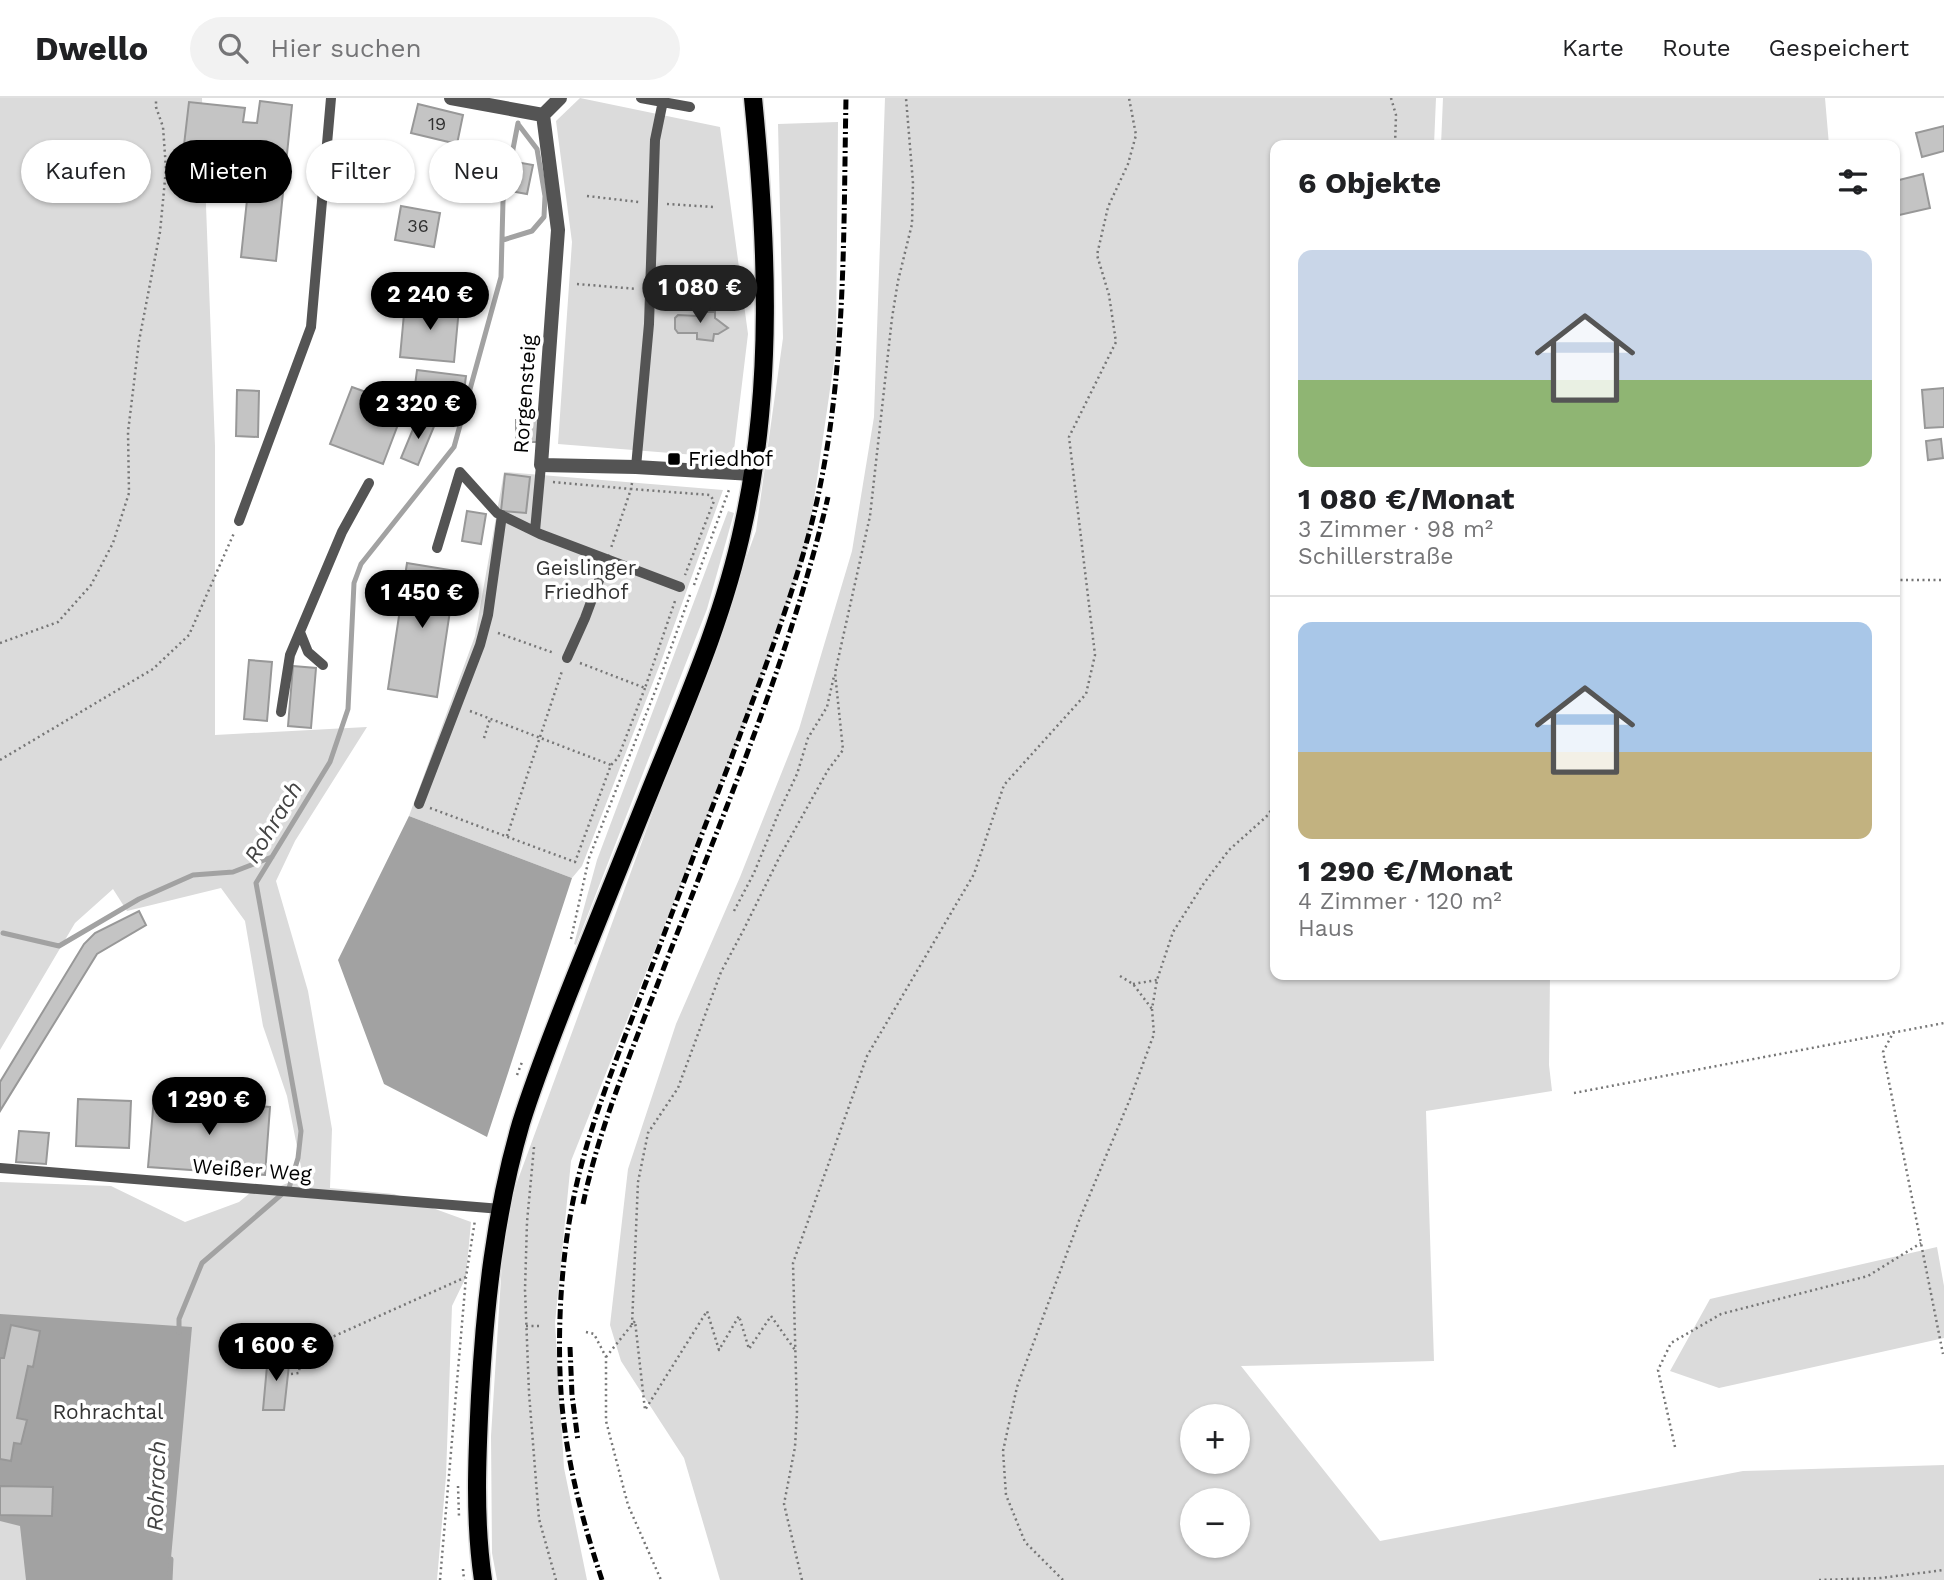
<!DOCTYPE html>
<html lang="de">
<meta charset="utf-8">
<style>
:root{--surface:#fff;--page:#f2f2f2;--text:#202124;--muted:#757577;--line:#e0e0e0;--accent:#000}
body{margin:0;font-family:"Work Sans",sans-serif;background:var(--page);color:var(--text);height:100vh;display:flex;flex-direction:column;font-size:26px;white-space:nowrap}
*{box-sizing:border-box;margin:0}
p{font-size:23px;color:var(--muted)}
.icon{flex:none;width:38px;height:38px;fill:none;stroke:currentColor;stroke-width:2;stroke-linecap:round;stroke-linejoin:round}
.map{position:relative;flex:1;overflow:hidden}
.details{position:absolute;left:1270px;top:42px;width:630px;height:840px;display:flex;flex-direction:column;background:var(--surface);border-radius:14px;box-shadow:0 2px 5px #0004}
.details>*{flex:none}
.hud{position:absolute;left:21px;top:42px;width:665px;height:63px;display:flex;gap:14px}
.fabs{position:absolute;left:1180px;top:1306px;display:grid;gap:14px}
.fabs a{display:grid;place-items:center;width:70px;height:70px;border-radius:50%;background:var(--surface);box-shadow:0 2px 5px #0004;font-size:35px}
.price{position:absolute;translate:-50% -60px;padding:0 16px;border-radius:24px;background:var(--accent);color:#fff;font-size:23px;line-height:46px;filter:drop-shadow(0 2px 4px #0008)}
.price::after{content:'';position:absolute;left:50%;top:42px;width:21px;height:16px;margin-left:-10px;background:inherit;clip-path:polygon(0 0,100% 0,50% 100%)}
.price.active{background:#222;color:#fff}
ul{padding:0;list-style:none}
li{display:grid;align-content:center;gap:14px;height:371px;padding:0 28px}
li+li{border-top:2px solid var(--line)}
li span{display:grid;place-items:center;height:217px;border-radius:14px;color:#555}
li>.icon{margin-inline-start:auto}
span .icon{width:126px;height:126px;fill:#fffc;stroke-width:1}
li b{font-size:30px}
h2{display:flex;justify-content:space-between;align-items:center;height:84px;padding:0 28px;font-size:30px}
.pill{padding:0 24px;border-radius:32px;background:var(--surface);box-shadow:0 2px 5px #0004;font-size:24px;line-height:63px}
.pill.active{background:var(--accent);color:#fff}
header{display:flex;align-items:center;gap:42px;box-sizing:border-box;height:98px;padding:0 35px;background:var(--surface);border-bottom:2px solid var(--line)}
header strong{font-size:33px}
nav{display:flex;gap:38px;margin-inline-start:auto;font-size:24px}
.search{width:490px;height:63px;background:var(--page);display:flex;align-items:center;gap:18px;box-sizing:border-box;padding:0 24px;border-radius:38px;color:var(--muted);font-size:26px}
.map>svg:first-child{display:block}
</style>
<header>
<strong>Dwello</strong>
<div class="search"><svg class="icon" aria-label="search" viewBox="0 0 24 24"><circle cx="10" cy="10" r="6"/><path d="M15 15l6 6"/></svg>Hier suchen</div>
<nav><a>Karte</a><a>Route</a><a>Gespeichert</a></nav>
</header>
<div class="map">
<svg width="1944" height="1482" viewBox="0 0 1944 1482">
<rect width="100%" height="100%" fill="#fff"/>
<!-- green -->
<path fill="#dbdbdb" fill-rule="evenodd" d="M0 0H202L215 348V637L367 629 295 743 276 783 308 893 332 1031 330 1090 394 1096 471 1124 466 1179 452 1208 446 1378 437 1482H0V1084L111 1088 185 1124 239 1104 261 1086 270 1092 303 1079 287 998 263 928 245 823 221 790 127 813 113 791 75 825 0 952Z
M580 0 720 29 748 236 733 360 558 346 572 144 556 23Z
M885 0H1436L1434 47H1276V877H1550L1549 967 1552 993 1426 1013 1434 1263 1241 1268 1380 1443 1743 1373 1944 1367V1482H720L684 1360 621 1263 610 1227 628 1071 676 926 740 779 799 631 852 453 874 319ZM1192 1318H1237V1363H1192ZM1192 1402H1237V1447H1192Z
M1443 0H1825L1829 47H1441Z
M838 24 836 250 807 450 748 618 571 1063 555 1225 564 1370 587 1482H497L492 1455 491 1338 505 1117 756 433 783 240 778 26Z
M504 374 723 392 662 561 582 768 572 780 409 718 475 538Z
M728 413 734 415 707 511 576 847 574 846 597 762Z
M1937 1149 1944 1188V1240L1719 1290 1670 1273 1710 1201Z"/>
<!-- water -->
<path fill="#a2a2a2" d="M409 718 572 780 487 1039 384 986 338 862Z
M0 1216 192 1229 169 1482H26L20 1428 0 1423Z"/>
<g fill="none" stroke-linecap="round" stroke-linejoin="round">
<!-- stream -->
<path stroke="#a2a2a2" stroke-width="5" d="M503 142 532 133 544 119 545 98 537 51 518 26
M3 835 59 848 139 801 193 777 233 774 272 759
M179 1234V1221L202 1165 289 1090 298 1060 301 1033 256 785 330 664 348 611 354 485 361 466 454 349 501 179 503 103 518 25
M170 1482 171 1461"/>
</g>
<!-- building -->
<path fill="#c4c4c4" stroke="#989898" stroke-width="2" d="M260 3 292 7 276 163 241 159 252 54 249 53 250 45 247 53 184 47 189 4 245 10 243 24 257 25Z
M418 6 463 17 457 46 411 35Z
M1944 28V53L1922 59 1916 35Z
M481 53 501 56 496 89 475 85Z
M516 64 533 67 527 96 510 93Z
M1923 76 1930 110 1895 118V83Z
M401 108 440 115 434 149 395 142Z
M405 205 459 210 454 264 400 259Z
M698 214H715V220L728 230 718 236H714L713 243 697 241V235H678L675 231V220L678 217 698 218Z
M417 272 466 278 463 301 414 295Z
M352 289 405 308 383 366 330 346Z
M1944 290V329L1925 330 1922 292Z
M237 292 259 293 258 339 236 338Z
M418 319 435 326 418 367 401 360Z
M516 322H540V344H516Z
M1941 341 1943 360 1928 362 1926 343Z
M505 376 530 379 526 415 501 413Z
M467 413 486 416 481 446 462 443Z
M407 465 456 473 437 599 388 591Z
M249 562 272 564 267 623 244 621Z
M293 568 316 570 311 630 288 628Z
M139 813 146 827 97 856 0 1013V984L84 846 95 835Z
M154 1000 270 1009 265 1077 148 1069Z
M78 1001 131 1003 129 1050 76 1048Z
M19 1033 49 1035 46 1066 16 1064Z
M11 1227 40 1233 33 1269 28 1268 17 1320 27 1322 21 1346 14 1345 11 1363 0 1361V1260H4Z
M268 1257 290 1258 284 1312H263Z
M0 1388 53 1389 52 1418 0 1417Z"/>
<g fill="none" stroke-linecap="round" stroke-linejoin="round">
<!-- primary casing -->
<g stroke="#dbdbdb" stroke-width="21">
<path id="primary" d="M483 1482C474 1421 477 1359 480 1298 485 1206 495 1114 521 1025 537 974 557 924 577 874 600 817 623 760 646 703 682 613 723 523 743 428 774 289 767 141 753 0"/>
</g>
<!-- path -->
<path stroke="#767676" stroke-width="2.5" stroke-dasharray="2 3.5" stroke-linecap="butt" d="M1391 0 1396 17 1395 47
M587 98 639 104
M667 106 714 109
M577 186 637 191
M553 384 631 391 611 450
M632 385 631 391 710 397 714 403 685 477
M1895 482H1944
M694 487 730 389
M498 535 554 555
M0 545 58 524 91 487 113 445 129 395 128 334 139 243 160 134 166 71 163 29 156 9V0
M580 565 645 590 675 503
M470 613 611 667
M484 640 490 621
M0 662 153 571 189 537 234 435
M430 710 575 764 611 667 618 660 645 590
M507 738 562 573
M734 813 754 775 779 714 797 676 808 640 827 609 834 578
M571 841 589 760 658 586 690 497
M1120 878 1133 886 1152 911
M1133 886 1157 882
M1894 933 1883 954 1943 1256
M517 977 522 964
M1574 995 1944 925
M534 1049 527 1124 525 1192 529 1295 539 1421 556 1482
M632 1227 638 1084 648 1035 678 990 721 874 743 833 780 758 828 672 843 652 835 575 870 418 892 220 898 183 912 126 913 85 906 0
M526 1228H541
M586 1234 594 1236 606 1259V1323L628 1407 661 1482
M606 1259 635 1223 645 1312 707 1213 719 1252 739 1218 749 1251 771 1218 795 1252
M291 1276 299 1275 301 1253 466 1179 475 1122
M1675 1349 1658 1272 1671 1245 1721 1216 1868 1178 1921 1145
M458 1388 459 1419
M463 1471 464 1482
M440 1482 466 1179
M802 1482 784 1406 795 1349 797 1314 793 1165 867 958 974 776 1004 687 1086 596 1095 557 1069 339 1116 244 1109 197 1097 157 1108 109 1128 66 1136 37 1129 0
M1063 1482 1025 1444 1006 1397 1003 1353 1017 1289 1080 1120 1130 1001 1154 936 1152 911 1157 882 1173 834 1204 785 1229 752 1266 719 1276 706
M1819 1482 1881 1480 1944 1472"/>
<!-- service -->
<path stroke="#545454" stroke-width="10" d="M641 0 690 9
M636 369 649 226 655 42 663 3
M239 423 311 229 331 0
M535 433 541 367
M437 450 460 374 497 415 540 436 680 489
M300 534 308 554 323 567
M567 560 585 520 607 461
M281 614 290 557 342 434 369 385
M419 706 480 547 488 517 502 417
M0 1070 501 1111"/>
<!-- minor -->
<path stroke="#545454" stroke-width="14" d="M451 0 543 17
M543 17 558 132 541 367 636 369 752 376
M543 17 560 0"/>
<!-- primary -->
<use href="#primary" stroke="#000" stroke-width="18"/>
<!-- rail -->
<path stroke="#000" stroke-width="5" stroke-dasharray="10 3.5 2 3.5" stroke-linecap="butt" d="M583 1106C599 1030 630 957 658 885 719 725 789 565 828 399
M570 1249 572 1297 578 1343
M602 1482C582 1422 565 1358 561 1294 557 1233 561 1163 573 1103 588 1028 619 955 646 884 674 810 702 735 731 661 757 591 784 522 805 450 847 304 843 151 846 0"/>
</g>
<!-- markers -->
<rect fill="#000" stroke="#fff" stroke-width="2.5" x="667" y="354" width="14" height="14" rx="3.5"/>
<g text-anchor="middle" stroke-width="7" stroke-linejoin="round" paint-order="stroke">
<!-- number labels -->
<g font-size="18" fill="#313131">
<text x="437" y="32">19</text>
<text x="418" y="134">36</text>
</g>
<!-- street labels -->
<g font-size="21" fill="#000" stroke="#fff">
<text transform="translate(525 296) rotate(-86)" y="7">Rorgensteig</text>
<text transform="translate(252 1072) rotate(4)" y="7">Weißer Weg</text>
</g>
<!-- poi labels -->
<g font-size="21" fill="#000" stroke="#fff" text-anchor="start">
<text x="688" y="368">Friedhof</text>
</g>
<!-- park labels -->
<g font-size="21" fill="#323232" stroke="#fff">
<text x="586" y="477">Geislinger<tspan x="586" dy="24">Friedhof</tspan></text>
<text x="108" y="1321">Rohrachtal</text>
</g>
<!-- water labels -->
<g font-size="23" font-style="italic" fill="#434343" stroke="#fff">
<text transform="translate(273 724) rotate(-59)" y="8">Rohrach</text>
<text transform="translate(156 1388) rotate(-88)" y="8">Rohrach</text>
</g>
</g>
</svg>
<div class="fabs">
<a>+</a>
<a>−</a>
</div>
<b class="price active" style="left:700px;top:227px">1 080 €</b>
<b class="price" style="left:430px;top:234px">2 240 €</b>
<b class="price" style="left:418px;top:343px">2 320 €</b>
<b class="price" style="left:422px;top:532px">1 450 €</b>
<b class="price" style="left:209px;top:1039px">1 290 €</b>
<b class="price" style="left:276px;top:1285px">1 600 €</b>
<div class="hud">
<a class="pill">Kaufen</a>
<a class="pill active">Mieten</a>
<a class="pill">Filter</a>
<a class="pill">Neu</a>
</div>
<section class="details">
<h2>6 Objekte<svg class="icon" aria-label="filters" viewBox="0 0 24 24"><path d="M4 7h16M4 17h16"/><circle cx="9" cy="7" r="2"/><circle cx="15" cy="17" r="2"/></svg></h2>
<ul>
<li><span style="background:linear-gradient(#c9d6e8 60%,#8fb573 0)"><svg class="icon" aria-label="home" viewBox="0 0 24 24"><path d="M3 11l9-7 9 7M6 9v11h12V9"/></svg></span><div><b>1 080 €/Monat</b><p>3 Zimmer · 98 m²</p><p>Schillerstraße</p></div></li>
<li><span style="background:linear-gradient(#a9c7e8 60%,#c2b280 0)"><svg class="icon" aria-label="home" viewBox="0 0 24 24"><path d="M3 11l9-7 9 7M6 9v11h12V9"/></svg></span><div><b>1 290 €/Monat</b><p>4 Zimmer · 120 m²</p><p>Haus</p></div></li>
</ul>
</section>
</div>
